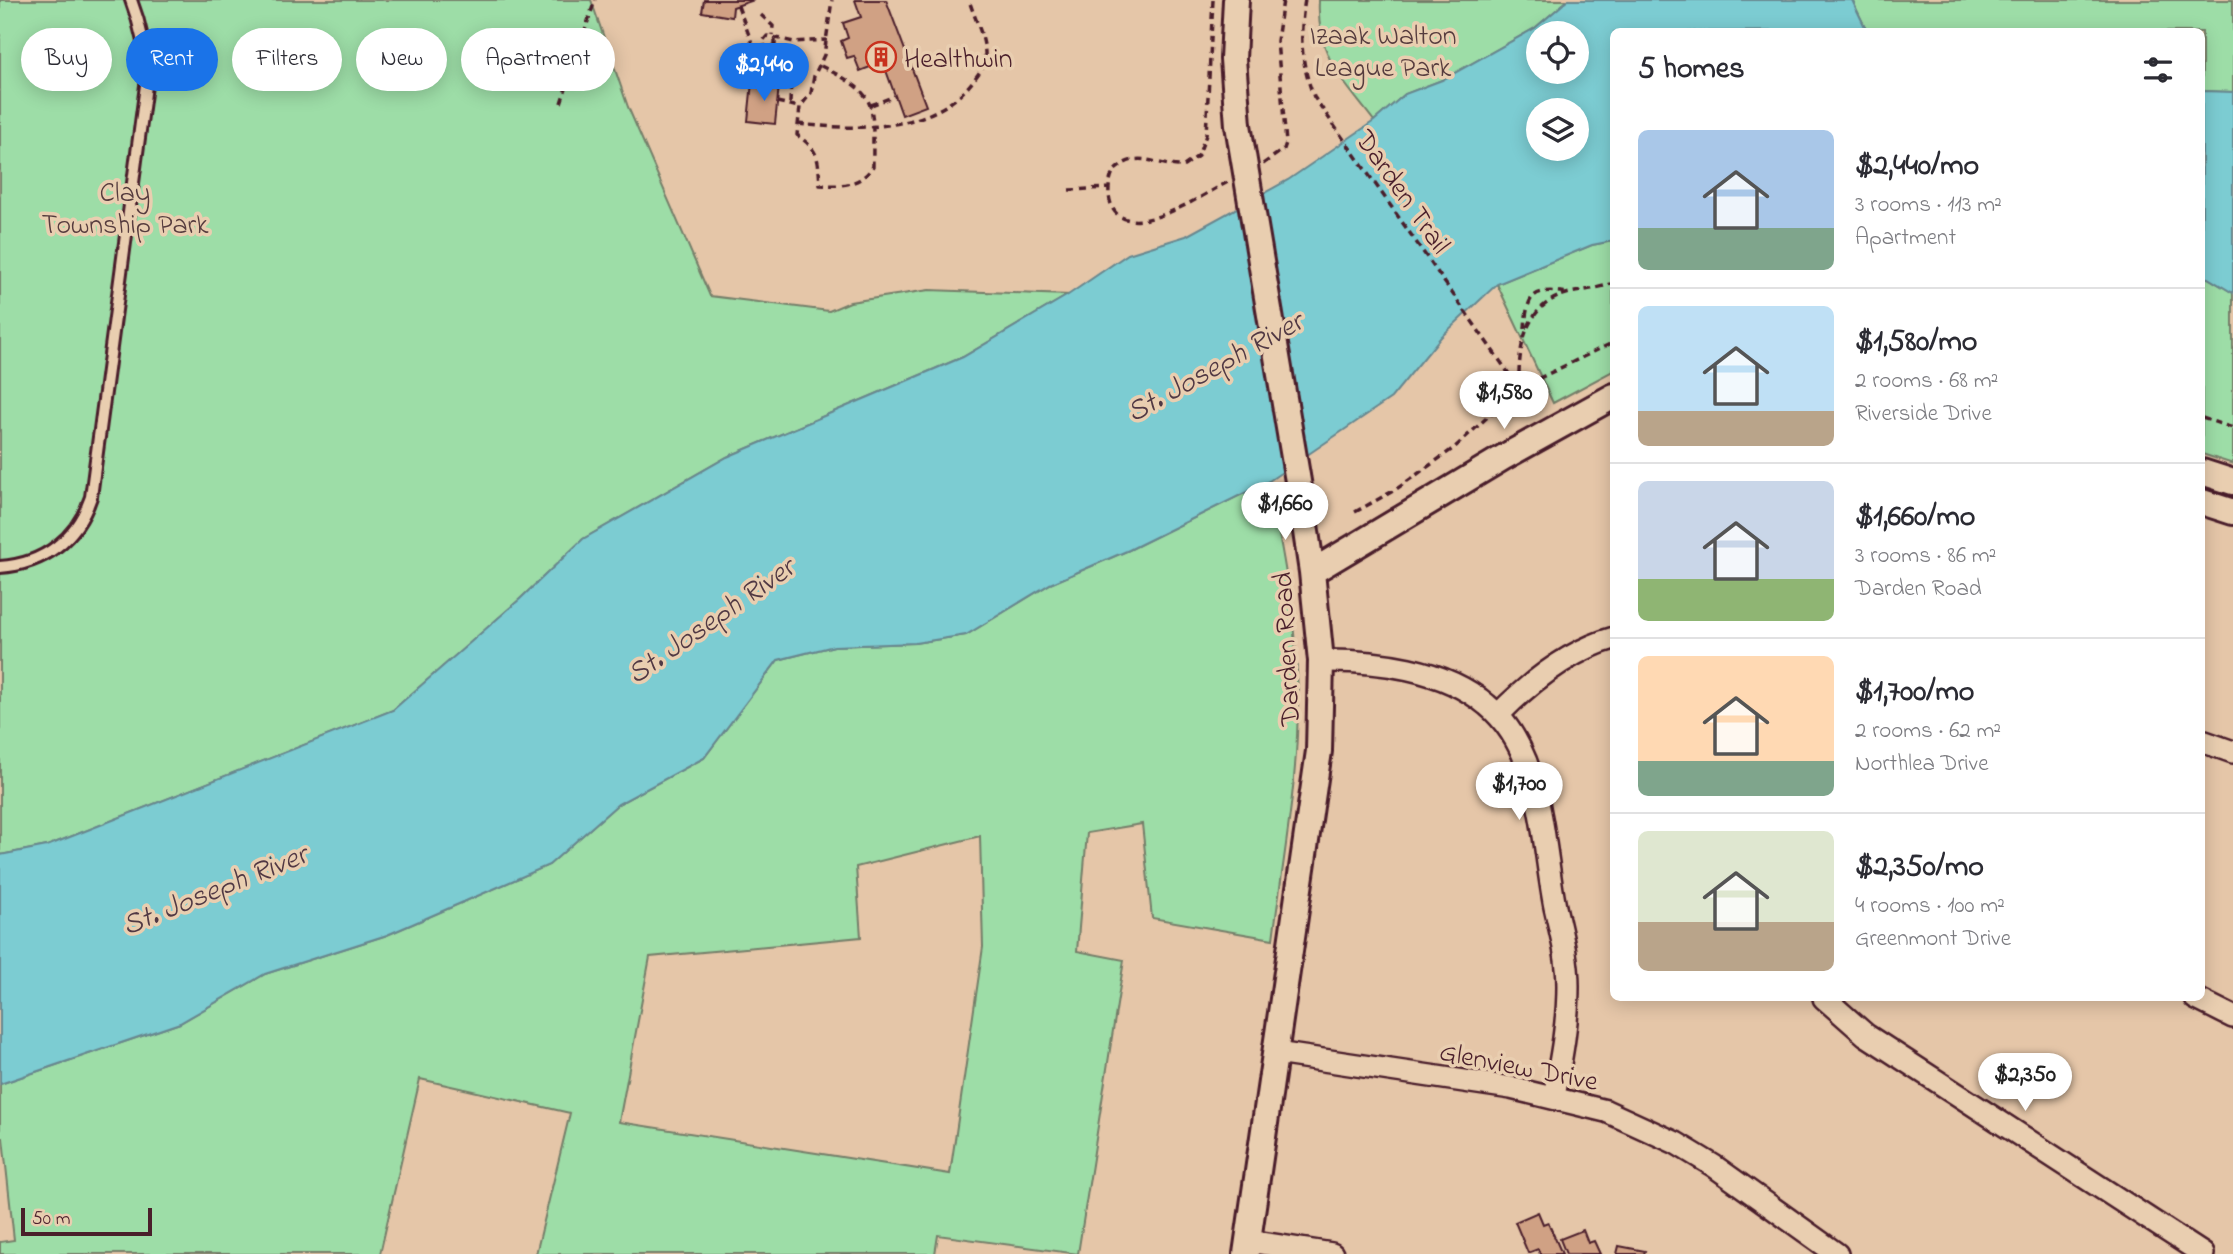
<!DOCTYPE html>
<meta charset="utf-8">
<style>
:root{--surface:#fff;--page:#f2f2f3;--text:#2b2b33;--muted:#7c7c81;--line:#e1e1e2;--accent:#1a73e8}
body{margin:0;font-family:"Indie Flower",sans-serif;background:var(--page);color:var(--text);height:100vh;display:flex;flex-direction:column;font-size:26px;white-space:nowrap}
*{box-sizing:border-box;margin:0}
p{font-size:23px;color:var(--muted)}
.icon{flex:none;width:38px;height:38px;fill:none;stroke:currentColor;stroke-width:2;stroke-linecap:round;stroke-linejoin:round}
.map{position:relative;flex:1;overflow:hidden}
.details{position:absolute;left:1610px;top:28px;width:595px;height:973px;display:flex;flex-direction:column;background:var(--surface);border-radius:10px;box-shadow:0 4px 18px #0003}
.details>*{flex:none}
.banner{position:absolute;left:21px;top:28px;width:665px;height:63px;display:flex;gap:14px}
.controls{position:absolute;left:1526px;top:21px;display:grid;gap:14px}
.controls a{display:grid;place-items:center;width:63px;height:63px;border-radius:50%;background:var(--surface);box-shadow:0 4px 18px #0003;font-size:35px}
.scale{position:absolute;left:21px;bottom:18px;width:131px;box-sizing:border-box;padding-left:7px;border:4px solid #4a1f2b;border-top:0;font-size:19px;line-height:24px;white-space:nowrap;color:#4a1f2b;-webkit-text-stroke:5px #e9ceb0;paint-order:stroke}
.price{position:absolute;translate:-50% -60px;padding:0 16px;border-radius:24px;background:#fff;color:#222;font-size:23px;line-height:46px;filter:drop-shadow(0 2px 4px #0008)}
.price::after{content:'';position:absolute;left:50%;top:42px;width:21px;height:16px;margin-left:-10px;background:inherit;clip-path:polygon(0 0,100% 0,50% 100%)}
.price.on{background:var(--accent);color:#fff}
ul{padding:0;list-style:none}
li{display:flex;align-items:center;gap:21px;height:175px;padding:0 28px}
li+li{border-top:2px solid var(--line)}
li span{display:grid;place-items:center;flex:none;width:196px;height:140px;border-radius:10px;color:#555}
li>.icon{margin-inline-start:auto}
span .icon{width:84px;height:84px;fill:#fffc;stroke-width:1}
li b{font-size:30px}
h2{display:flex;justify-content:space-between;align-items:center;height:84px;padding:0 28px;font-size:30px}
.chip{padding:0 24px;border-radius:32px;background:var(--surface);box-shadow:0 4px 18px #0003;font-size:24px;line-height:63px}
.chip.on{background:var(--accent);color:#fff}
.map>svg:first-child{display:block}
</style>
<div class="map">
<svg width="2233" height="1254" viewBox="0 0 2233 1254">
<rect width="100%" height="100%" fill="#e5c6a8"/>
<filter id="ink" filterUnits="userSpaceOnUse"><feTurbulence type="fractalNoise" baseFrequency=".0143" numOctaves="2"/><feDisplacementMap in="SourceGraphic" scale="14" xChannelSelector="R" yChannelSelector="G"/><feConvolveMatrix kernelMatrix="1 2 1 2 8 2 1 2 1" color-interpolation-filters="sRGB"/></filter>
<g filter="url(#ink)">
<!-- green -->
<path fill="#9ddda7" stroke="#747e69" stroke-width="2" fill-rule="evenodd" d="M0 0H591L628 107 710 296 829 311 850 302 929 290 1068 295 963 357 727 457 583 539 520 599 393 710 47 846 0 855Z
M1319 0H1568L1535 28 1442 80 1405 94 1374 121C1342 79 1316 56 1319 0Z
M1852 0H2233V92L2202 91V32L1867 31Z
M1613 241V371L1553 403 1497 284 1592 245Z
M2202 277 2208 278 2233 293V464L2202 454Z
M1269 481C1281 544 1294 608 1297 672 1302 761 1284 851 1273 939L1152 918 1142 824 1087 833 1077 951 1124 960 1078 1254 938 1235 935 1254H536L570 1113 420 1079 380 1254H0V1242L14 1240 3 1138H0V1084L180 1023 265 974 387 935 549 865 618 804 704 758 778 660 834 646 915 643 966 635 1050 584 1129 550ZM980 836 983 947 950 1174 619 1122 650 957 861 937 856 867Z"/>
<!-- water -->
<path fill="#7bccd2" stroke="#67878f" stroke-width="2" fill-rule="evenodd" d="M1568 0H1852L1867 31 1614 32 1613 241 1592 245 1497 284 1441 337 1391 398 1269 481 1129 550 1050 584 966 635 915 643 834 646 778 660 704 758 618 804 549 865 387 935 265 974 180 1023 0 1084V855L47 846 393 710 520 599 583 539 727 457 963 357 1068 295 1128 254 1186 236 1288 180 1374 121 1405 94 1442 80 1535 28ZM1538 33H1577V72H1538ZM1538 110H1577V149H1538Z
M2202 91 2233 92V293L2208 278 2202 277Z"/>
<!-- building -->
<path fill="#d0a184" stroke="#4a1f2b" stroke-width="2" d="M704 0H754L733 7 732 17 702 12Z
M855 0H886L926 106 902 115 883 62 860 71 854 56 847 58 841 41 848 38 843 23 861 17Z
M752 82 779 85 775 124 748 121Z
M1538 1212 1543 1224 1548 1222 1562 1254H1540L1538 1249 1528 1253 1515 1222Z
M1583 1230 1588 1243 1594 1241 1600 1254H1566L1560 1239Z
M1619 1246 1645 1251 1644 1254H1617Z"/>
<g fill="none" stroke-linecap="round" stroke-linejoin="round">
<!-- service casing -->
<g stroke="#4a1f2b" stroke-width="16">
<path id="service" d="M0 567C44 564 77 539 91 497L147 78C146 50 141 26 131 0"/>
</g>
<!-- minor casing -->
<g stroke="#4a1f2b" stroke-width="26">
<path id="minor" d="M1321 661C1375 660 1444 668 1487 705 1543 751 1542 842 1555 907 1561 933 1568 959 1568 986 1568 1023 1561 1059 1554 1096
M1498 715C1530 682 1568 651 1614 638
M2202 741 2233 752
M1824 998 1866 1035 2203 1254
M2195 998 2233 1017
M1276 1053 1511 1088 1606 1111 1676 1143 1714 1166 1837 1254
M1248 1241 1332 1254"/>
</g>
<!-- tertiary casing -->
<g stroke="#4a1f2b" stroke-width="30">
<path id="tertiary" d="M1236 0 1233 59 1238 125
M2202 472 2233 482
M2202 502 2233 512
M1312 572 1504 457 1614 396
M1246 1254 1319 751 1321 661 1312 572 1302 505"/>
</g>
<!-- path -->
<path stroke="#4a1f2b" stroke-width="3.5" stroke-dasharray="7 5" stroke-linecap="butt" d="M1213 0 1206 135 1198 156 1184 166C1155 167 1138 147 1113 172 1108 183 1107 197 1113 209 1133 242 1204 194 1228 182
M1305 0C1299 34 1301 65 1314 97L1519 388
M738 6 755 51
M761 15 773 26 772 35
M775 40V45L771 48 765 47 763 41 767 36 794 42 827 40
M765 47 755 51 749 61 752 67 762 70 768 78 781 73 782 68 786 64 792 66 794 71 791 76 786 77 781 73
M821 66C881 96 872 102 873 166 861 186 841 186 820 185 818 159 820 151 797 135L800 107 811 93 814 76 824 55 832 0
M777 102 799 107
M561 103 595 0
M790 103 791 76
M871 105 895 96
M798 124C857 130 933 133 973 81 978 74 985 67 985 57 986 39 974 17 969 0
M1263 164 1284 149 1286 143 1277 41 1283 0
M1069 190 1109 188
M1525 329C1527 293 1533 288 1569 293
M1519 386C1518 347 1525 303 1570 293 1585 290 1599 288 1614 283
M2202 418 2233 428
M1355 512 1395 490 1454 448 1519 388 1614 342"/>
<!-- service -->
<use href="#service" stroke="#e9ceb0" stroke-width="10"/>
<!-- minor -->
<use href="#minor" stroke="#e9ceb0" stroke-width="21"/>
<!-- tertiary -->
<use href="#tertiary" stroke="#e9ceb0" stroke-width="24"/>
<!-- tertiary-bridge casing -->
<g stroke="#4a1f2b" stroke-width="30" stroke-linecap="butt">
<path id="tertiary-bridge" d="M1238 125 1302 505"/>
</g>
<!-- tertiary-bridge -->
<use href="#tertiary-bridge" stroke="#e9ceb0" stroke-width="24"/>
</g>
</g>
<!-- icons -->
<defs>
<g id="building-ring" transform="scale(1.575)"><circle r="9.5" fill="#e9ceb0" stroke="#c8321e" stroke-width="1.5"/><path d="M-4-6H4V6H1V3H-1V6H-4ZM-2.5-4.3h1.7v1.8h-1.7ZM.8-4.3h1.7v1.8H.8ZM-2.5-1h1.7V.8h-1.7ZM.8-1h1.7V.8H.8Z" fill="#c8321e"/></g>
</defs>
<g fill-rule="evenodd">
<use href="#building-ring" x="881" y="57"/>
</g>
<g text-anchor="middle" stroke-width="7" stroke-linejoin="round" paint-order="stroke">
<!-- park labels -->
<g font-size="28" fill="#563c3e" stroke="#e9ceb0">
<text x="1383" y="44">Izaak Walton<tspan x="1383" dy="32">League Park</tspan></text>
<text x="125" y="201">Clay<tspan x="125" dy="32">Township Park</tspan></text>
</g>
<!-- poi labels -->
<g font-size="28" fill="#4a1f2b" stroke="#e9ceb0" text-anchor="start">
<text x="904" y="67">Healthwin</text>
</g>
<!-- street labels -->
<g font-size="28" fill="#4a1f2b" stroke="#e9ceb0">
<text transform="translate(1404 191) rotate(55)" y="10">Darden Trail</text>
<text transform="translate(1285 649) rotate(-93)" y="10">Darden Road</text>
<text transform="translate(1519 1065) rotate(11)" y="10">Glenview Drive</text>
</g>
<!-- water labels -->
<g font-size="30" font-style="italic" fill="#513944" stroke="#e9ceb0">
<text transform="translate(1214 366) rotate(-29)" y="10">St. Joseph River</text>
<text transform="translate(710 620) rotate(-35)" y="10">St. Joseph River</text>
<text transform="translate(214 889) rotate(-22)" y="10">St. Joseph River</text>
</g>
</g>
</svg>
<div class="controls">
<a><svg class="icon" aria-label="locate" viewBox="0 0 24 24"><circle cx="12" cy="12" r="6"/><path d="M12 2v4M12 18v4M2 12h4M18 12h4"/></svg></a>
<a><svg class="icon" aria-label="layers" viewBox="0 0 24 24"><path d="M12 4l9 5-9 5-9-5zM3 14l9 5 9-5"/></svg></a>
</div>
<div class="scale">50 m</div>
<b class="price on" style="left:764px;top:103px">$2,440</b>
<b class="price" style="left:1504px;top:431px">$1,580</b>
<b class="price" style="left:1285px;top:542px">$1,660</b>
<b class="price" style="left:1519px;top:822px">$1,700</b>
<b class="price" style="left:2025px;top:1113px">$2,350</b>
<div class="banner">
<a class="chip">Buy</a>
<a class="chip on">Rent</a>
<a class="chip">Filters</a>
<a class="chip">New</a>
<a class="chip">Apartment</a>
</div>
<section class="details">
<h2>5 homes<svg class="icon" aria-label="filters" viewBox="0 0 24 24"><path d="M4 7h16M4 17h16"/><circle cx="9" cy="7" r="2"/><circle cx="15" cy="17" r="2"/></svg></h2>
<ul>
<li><span style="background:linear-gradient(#a9c7e8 70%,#7fa58c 0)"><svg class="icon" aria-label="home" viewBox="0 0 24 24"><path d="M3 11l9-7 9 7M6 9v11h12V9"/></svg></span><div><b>$2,440/mo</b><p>3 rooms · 113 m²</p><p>Apartment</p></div></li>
<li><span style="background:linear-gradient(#bfe0f5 75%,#b9a48a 0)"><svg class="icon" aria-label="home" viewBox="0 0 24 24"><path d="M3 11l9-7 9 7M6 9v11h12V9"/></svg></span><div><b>$1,580/mo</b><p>2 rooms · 68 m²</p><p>Riverside Drive</p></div></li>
<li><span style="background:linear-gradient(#c9d6e8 70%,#8fb573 0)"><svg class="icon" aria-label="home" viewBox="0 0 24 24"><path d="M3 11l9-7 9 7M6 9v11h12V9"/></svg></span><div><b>$1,660/mo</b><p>3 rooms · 86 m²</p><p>Darden Road</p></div></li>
<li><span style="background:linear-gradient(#ffd9b3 75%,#7fa58c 0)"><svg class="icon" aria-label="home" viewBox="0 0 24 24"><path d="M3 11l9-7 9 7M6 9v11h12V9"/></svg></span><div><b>$1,700/mo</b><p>2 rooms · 62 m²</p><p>Northlea Drive</p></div></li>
<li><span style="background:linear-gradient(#dfe7d0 65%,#b9a48a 0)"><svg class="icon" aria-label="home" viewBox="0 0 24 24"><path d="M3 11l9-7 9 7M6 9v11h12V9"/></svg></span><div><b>$2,350/mo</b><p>4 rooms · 100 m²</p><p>Greenmont Drive</p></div></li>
</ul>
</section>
</div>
